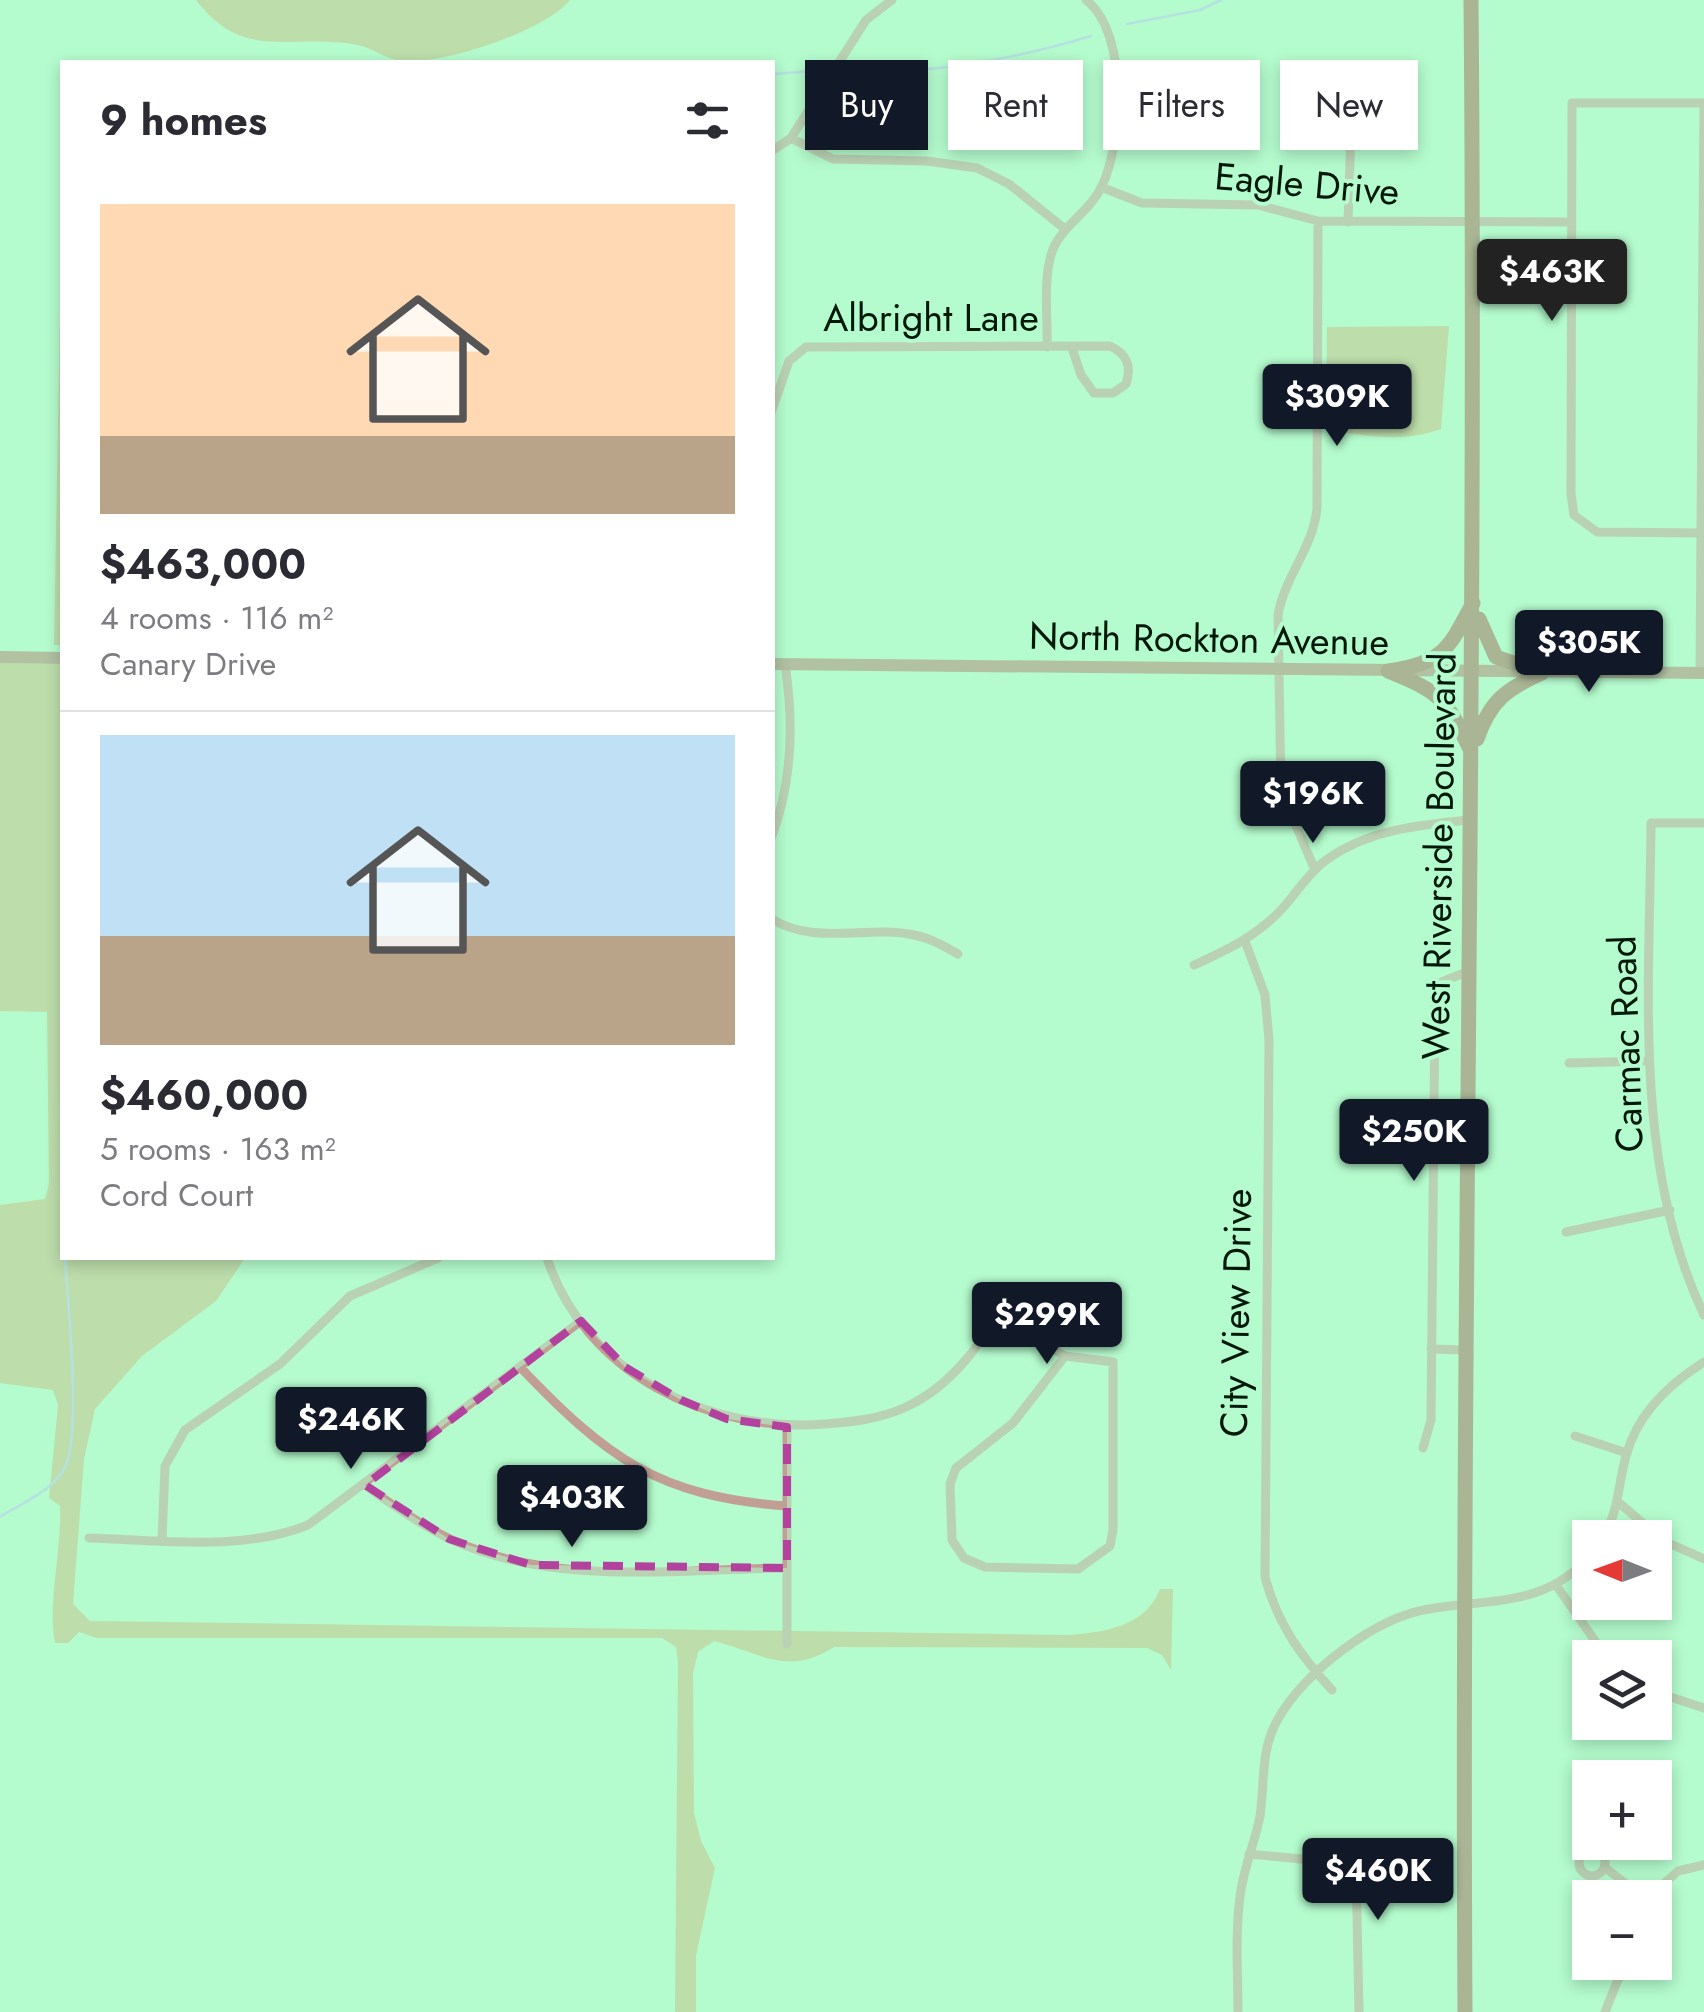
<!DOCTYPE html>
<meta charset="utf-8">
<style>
:root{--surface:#fff;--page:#f7f7f7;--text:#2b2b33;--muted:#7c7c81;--line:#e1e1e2;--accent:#111827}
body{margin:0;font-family:Jost,sans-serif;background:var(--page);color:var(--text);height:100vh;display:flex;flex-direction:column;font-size:38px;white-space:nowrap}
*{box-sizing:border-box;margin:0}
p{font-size:32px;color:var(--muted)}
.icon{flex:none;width:55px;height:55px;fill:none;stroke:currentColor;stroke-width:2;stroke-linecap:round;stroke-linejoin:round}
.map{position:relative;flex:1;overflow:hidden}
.panel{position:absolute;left:60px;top:60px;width:715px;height:1200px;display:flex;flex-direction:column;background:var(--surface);border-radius:0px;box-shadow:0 5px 15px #0003}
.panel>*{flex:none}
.guide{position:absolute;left:805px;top:60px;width:748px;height:90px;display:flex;gap:20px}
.needle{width:65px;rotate:271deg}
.tools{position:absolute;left:1572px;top:1520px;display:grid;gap:20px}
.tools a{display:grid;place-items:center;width:100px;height:100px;border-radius:0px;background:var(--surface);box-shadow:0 5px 15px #0003;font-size:50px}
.price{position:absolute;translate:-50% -85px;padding:0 22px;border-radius:10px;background:var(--accent);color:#fff;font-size:32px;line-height:65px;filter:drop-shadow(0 2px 5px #0008)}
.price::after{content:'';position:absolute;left:50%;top:60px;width:30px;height:22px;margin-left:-15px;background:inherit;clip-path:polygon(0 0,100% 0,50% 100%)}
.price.active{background:#222;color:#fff}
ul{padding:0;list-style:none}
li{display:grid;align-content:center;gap:20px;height:530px;padding:0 40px}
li+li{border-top:2px solid var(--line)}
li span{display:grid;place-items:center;height:310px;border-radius:0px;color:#555}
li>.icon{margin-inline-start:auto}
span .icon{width:180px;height:180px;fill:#fffc;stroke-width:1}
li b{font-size:42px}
h2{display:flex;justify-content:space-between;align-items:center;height:120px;padding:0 40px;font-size:42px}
.pill{padding:0 35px;border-radius:0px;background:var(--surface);box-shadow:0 5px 15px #0003;font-size:35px;line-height:90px}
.pill.active{background:var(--accent);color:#fff}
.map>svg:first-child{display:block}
</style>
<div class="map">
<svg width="1704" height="2012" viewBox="0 0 1704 2012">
<rect width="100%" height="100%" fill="#b4fbcd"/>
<!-- green -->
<path fill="#c8b981" d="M196 0H570C546 31 440 66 401 61 386 59 372 48 358 45 292 32 245 64 196 0Z
M62 199V645H54Z
M1449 326 1441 429C1403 443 1366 436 1326 430L1327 327Z
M0 663 62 664V1258H245L216 1301 142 1356 95 1409 84 1459 73 1604 90 1621 1069 1635C1103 1632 1146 1627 1160 1589H1173L1171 1670 1162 1655 1147 1648 834 1647C787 1677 762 1653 714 1641L698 1652 693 1673 694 1813 701 1841 715 1868 696 1955V2012H675L678 1663 676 1647 662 1638H97L79 1632 68 1643H55C47 1605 62 1550 60 1506L49 1498 58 1405 53 1390 0 1383V1205L45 1199 49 1184 47 1012 0 1011Z"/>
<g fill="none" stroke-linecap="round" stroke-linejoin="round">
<!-- stream -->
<path stroke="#b7c2f9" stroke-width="2.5" d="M1127 24 1200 10 1221 0
M850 73C929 74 1016 59 1091 36
M772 74 814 71
M0 1517C20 1504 57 1489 66 1465 81 1429 68 1302 65 1258"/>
<!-- street -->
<path stroke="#c29f95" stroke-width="9" d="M1340 77 1352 102 1348 222
M1704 103H1572L1571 494 1574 515 1597 532 1704 533
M791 138 833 159 927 161 977 168 1009 184 1065 229
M772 151 791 138 866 20 892 0
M1101 187 1142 203 1258 205 1318 221 1571 222
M1047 347C1048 318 1043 283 1051 255 1059 227 1088 214 1101 188 1123 144 1129 33 1086 0
M772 410 789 361 806 347 1110 346C1127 354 1132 366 1126 384L1113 393H1094L1081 375 1072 348
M1700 673 1704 103
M1704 823H1651C1650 985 1632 1164 1704 1315
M772 836C793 780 794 723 785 664
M1315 870 1281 791 1278 615C1285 575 1313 549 1317 508L1318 221
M772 919C816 946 866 925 914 935 930 938 944 946 958 954
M1245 941 1265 995 1269 1040 1265 1577C1277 1623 1300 1655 1332 1690
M1194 965C1227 950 1255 937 1280 911 1294 896 1306 877 1321 864 1364 830 1418 825 1470 820
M1569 1063 1649 1061
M1566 1232 1670 1210
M547 1258C585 1374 708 1433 825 1424 852 1422 880 1419 906 1407 956 1384 985 1337 1012 1292
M998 1316 1065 1356 1113 1362V1530L1110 1546 1078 1569 985 1567 964 1558 952 1540 950 1484 956 1468 1013 1423 1065 1356
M1431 1349 1466 1350
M520 1367C607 1458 657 1496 786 1506
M1575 1436 1627 1453
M1423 1448 1431 1420 1435 1005 1439 983 1469 971
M365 1485C392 1505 421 1525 450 1539 553 1587 677 1569 787 1568
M1618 1502 1664 1541 1704 1559
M89 1538C162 1540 240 1552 308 1525L581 1321
M1603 1538C1619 1511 1618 1484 1626 1456 1637 1414 1669 1384 1704 1362
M162 1540 165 1466 185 1430 280 1364 350 1296 438 1258
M1556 1585 1607 1658
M787 1644V1427
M1655 1692 1704 1708
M1579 1863a13 13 0 1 1 26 0a13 13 0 1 1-26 0Z
M1249 1854 1311 1860 1342 1856 1356 1866 1359 2012
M1604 1867 1645 1898
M1648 1898 1678 1871 1704 1865
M1238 2012C1238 1974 1235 1935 1240 1897 1243 1869 1255 1843 1260 1816 1265 1782 1260 1750 1278 1719 1304 1672 1376 1617 1429 1609 1488 1599 1548 1607 1590 1555
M1605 2012 1625 1962"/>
<!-- secondary -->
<path stroke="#ad7b6d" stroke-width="12" d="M0 657 62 658
M772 664 1704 673"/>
<!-- primary -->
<path stroke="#9d6151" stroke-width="15" d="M1479 619 1496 657 1542 673
M1388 671C1441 692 1446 699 1470 749
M1389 671C1444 662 1448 650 1473 603
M1477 739C1490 701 1506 689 1542 673
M1465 2012C1461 1341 1477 671 1471 0"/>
</g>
<!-- marked area -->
<path d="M0 0H1704V2012H0ZM581 1321 625 1367 681 1400 727 1419 787 1427V1568L531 1565 449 1539 365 1485Z" fill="#b4fbcd" fill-opacity=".55" fill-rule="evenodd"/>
<path fill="none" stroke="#b2429e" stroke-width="8" stroke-dasharray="20 12" stroke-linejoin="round" d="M581 1321 625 1367 681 1400 727 1419 787 1427V1568L531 1565 449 1539 365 1485Z"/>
<g text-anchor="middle" stroke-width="8" stroke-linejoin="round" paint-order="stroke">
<!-- street labels -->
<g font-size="38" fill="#001809" stroke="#b4fbcd">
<text transform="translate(1307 184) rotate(5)" y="13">Eagle Drive</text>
<text x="931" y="331">Albright Lane</text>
<text transform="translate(1209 639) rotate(1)" y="13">North Rockton Avenue</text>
<text transform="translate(1439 856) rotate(-89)" y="13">West Riverside Boulevard</text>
<text transform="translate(1626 1044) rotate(-92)" y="13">Carmac Road</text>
<text transform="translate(1236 1313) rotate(-89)" y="13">City View Drive</text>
</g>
</g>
</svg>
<div class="tools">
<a><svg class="needle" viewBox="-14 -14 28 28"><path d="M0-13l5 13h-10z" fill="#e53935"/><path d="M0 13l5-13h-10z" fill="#7c7c81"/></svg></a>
<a><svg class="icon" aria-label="layers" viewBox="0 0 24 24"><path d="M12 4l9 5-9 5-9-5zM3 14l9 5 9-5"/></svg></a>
<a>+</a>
<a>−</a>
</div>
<b class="price active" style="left:1552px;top:324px">$463K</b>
<b class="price" style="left:1337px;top:449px">$309K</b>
<b class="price" style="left:1589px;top:695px">$305K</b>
<b class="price" style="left:1313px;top:846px">$196K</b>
<b class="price" style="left:1414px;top:1184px">$250K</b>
<b class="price" style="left:1047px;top:1367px">$299K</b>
<b class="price" style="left:351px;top:1472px">$246K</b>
<b class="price" style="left:572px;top:1550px">$403K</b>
<b class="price" style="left:1378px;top:1923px">$460K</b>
<div class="guide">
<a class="pill active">Buy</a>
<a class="pill">Rent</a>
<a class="pill">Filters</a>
<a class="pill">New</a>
</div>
<section class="panel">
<h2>9 homes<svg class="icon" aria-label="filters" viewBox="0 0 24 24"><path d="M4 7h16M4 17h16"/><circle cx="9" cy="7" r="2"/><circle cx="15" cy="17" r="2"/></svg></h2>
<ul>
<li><span style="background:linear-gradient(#ffd9b3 75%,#b9a48a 0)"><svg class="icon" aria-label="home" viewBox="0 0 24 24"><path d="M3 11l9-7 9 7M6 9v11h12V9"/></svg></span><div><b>$463,000</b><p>4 rooms · 116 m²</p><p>Canary Drive</p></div></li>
<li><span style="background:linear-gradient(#bfe0f5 65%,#b9a48a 0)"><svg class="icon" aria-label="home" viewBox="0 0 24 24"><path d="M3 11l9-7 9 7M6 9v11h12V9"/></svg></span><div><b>$460,000</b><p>5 rooms · 163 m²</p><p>Cord Court</p></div></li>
</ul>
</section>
</div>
